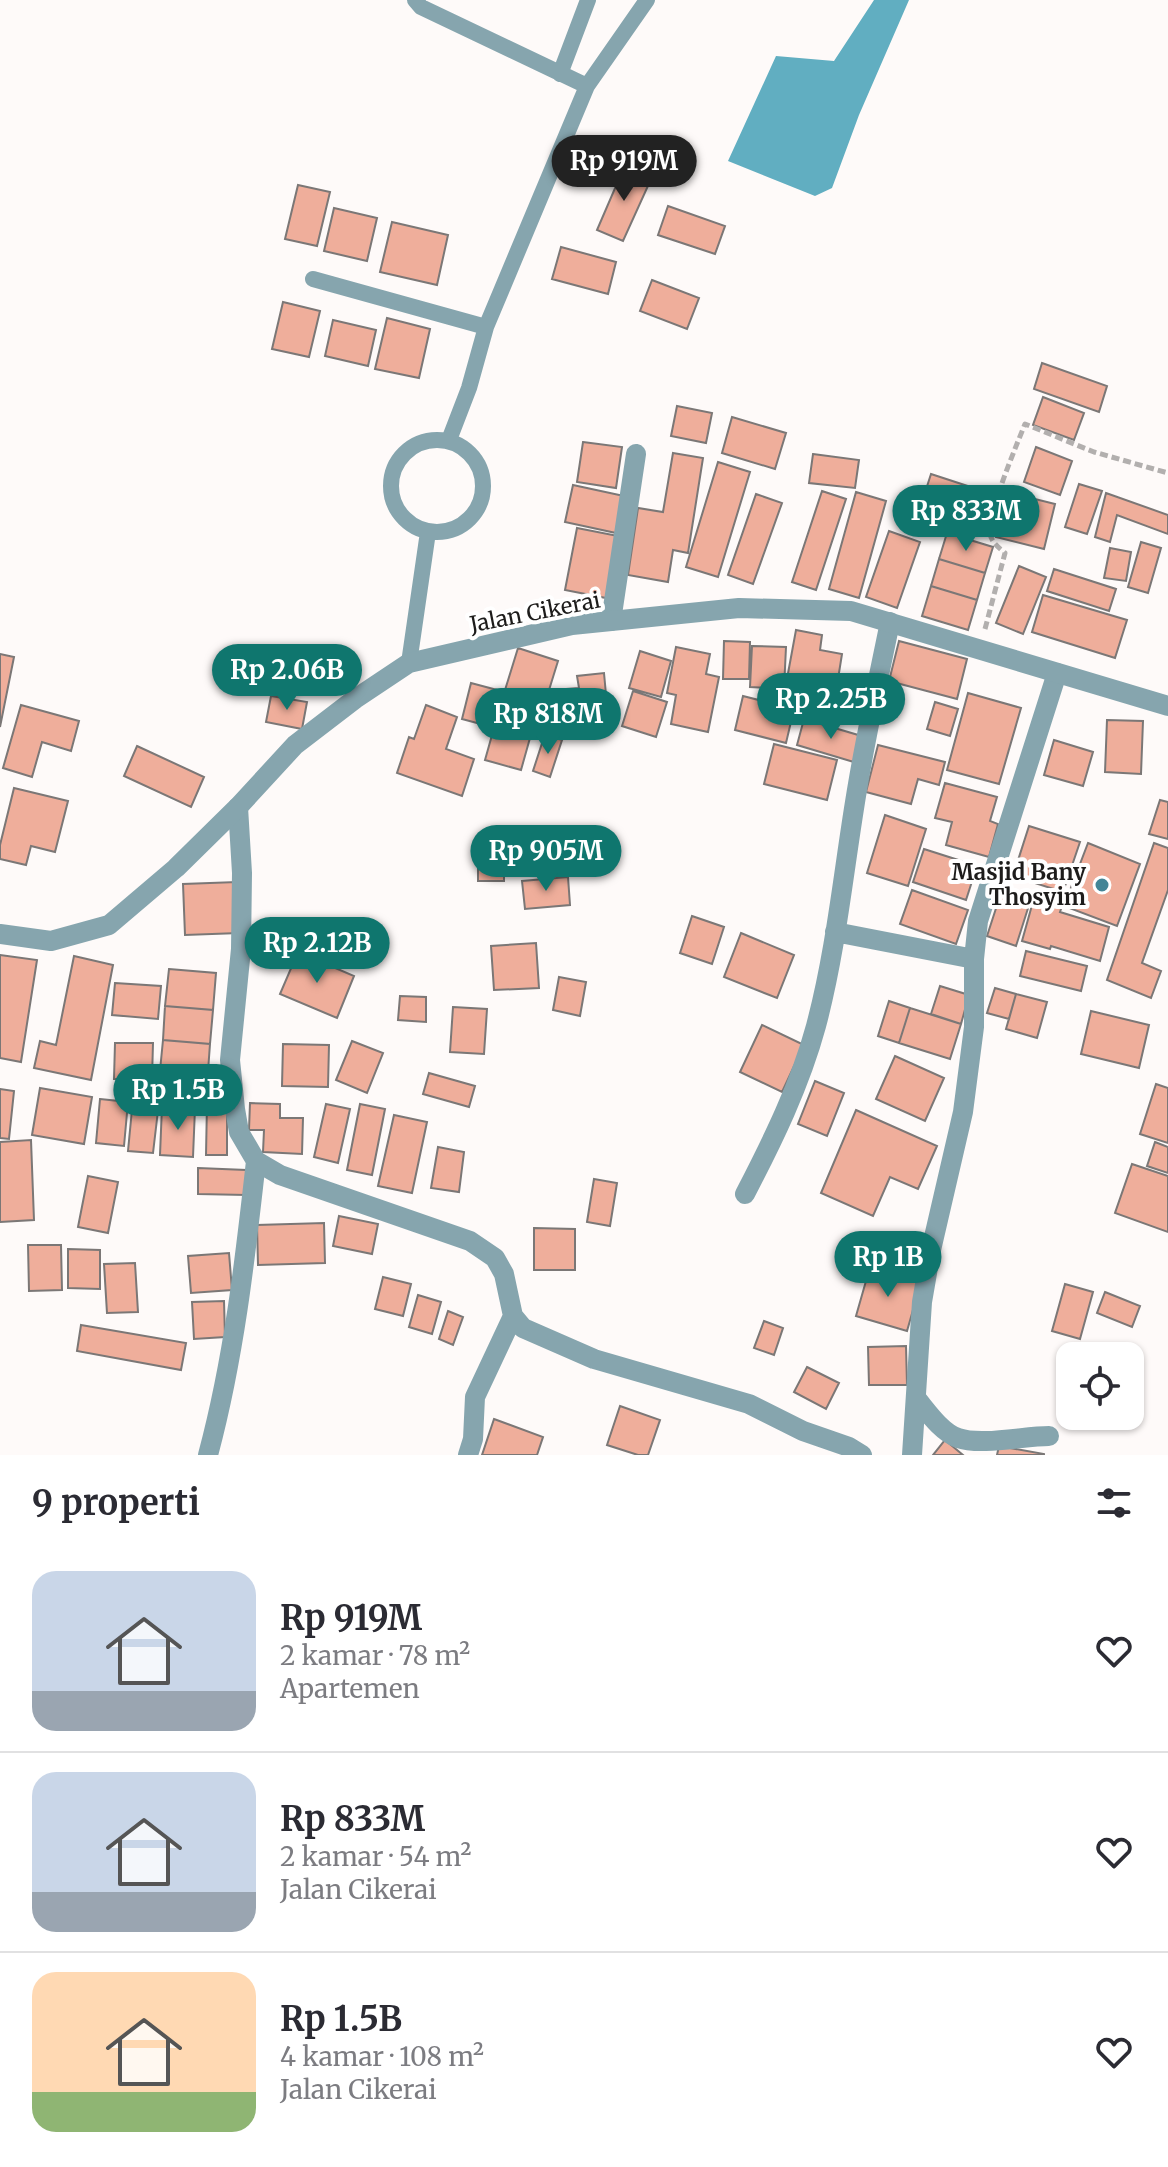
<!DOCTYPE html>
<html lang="id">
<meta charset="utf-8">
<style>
:root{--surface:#fff;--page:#f2f2f3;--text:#2b2b33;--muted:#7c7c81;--line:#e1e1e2;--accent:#0f766e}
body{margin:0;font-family:Merriweather,serif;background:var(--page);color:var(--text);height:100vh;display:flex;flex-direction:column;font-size:30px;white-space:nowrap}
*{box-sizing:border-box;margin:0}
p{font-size:26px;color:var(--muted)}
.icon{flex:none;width:44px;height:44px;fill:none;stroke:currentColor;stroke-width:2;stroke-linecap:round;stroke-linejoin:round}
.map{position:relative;height:1455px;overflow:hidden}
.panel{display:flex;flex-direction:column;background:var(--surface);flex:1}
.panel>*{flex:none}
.tools{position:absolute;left:1056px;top:1342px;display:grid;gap:16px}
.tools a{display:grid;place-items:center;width:88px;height:88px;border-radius:16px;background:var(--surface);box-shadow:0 2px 6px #0004;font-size:40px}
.price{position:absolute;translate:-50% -68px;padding:0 18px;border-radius:28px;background:var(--accent);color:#fff;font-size:26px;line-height:52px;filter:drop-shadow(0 2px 4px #0008)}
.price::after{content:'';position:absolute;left:50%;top:48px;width:24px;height:18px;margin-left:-12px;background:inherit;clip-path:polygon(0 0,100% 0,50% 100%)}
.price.current{background:#222;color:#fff}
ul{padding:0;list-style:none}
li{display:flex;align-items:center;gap:24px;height:200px;padding:0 32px}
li+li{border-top:2px solid var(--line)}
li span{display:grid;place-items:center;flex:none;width:224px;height:160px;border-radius:24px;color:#555}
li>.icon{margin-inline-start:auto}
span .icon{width:96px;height:96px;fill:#fffc;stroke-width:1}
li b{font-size:34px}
h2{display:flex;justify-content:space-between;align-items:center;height:96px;padding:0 32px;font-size:34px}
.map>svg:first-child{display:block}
</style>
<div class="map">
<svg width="1168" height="1455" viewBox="0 0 1168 1455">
<rect width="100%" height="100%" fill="#fefaf9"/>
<!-- water -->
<path fill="#61aec1" d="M874 0H909L859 115 832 188 815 196 728 161 776 56 834 61Z"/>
<!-- building -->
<path fill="#efae9b" stroke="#7b7776" stroke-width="2" d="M625 165 652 177 623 241 597 230Z
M298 185 330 192 317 246 285 239Z
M668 206 725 226 715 254 658 235Z
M334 208 377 218 367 261 324 251Z
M392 222 448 235 437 285 380 272Z
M561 247 616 262 608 294 552 279Z
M652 280 699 298 687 329 640 311Z
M283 302 320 311 309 357 272 349Z
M387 318 430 329 419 378 375 369Z
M333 320 376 330 368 366 325 356Z
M1042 363 1107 386 1099 412 1034 389Z
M1043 397 1084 413 1074 440 1033 425Z
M677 406 712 413 706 443 671 436Z
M732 417 786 433 775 469 722 453Z
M583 442 622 447 616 488 577 482Z
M1036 447 1072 461 1060 495 1024 482Z
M673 453 703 458 688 553 673 550 668 582 628 575 638 508 663 512Z
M813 454 859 460 855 488 809 483Z
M718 462 750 472 718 577 686 567Z
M931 474 989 493 979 524 921 505Z
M1079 484 1102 491 1087 534 1065 527Z
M573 485 624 496 616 533 565 522Z
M822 491 846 499 816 590 792 582Z
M856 492 886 501 859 598 829 589Z
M1007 492 1055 504 1044 549 996 537Z
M1106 493 1168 515V534L1117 515 1110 542 1095 537Z
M756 494 782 503 753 584 728 575Z
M577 528 618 536 606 598 565 590Z
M889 531 920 542 897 608 866 597Z
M947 533 993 547 985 573 939 559Z
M1141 542 1161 548 1148 593 1128 587Z
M1110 548 1131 552 1126 581 1104 578Z
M939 559 985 573 977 600 931 586Z
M1019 566 1046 577 1023 634 996 623Z
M1054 569 1116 589 1109 611 1047 591Z
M931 586 977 600 968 630 922 616Z
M1043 595 1127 620 1115 658 1032 632Z
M796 630 822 635 820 650 842 654 838 679 862 683 856 719 782 706Z
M724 641 750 642 749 679H723Z
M899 641 967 659 957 699 889 681Z
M752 646 786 647 784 689 750 687Z
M676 647 710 654 706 674 719 677 708 732 671 724 676 695 667 693Z
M518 648 558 661 545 703 505 690Z
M640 651 671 661 661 697 629 688Z
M0 654 14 657 0 727Z
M604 673 609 727 583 729 581 713 556 716 554 690 579 688 577 676Z
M471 683 501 691 492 727 462 719Z
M633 691 667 702 656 737 622 726Z
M968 693 1021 708 999 784 947 770Z
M271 696 307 702 302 729 266 722Z
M503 696 539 706 521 770 485 760Z
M743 696 794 709 786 743 735 730Z
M935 702 958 709 950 736 927 729Z
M21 705 79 721 71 751 42 742 32 777 3 768Z
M426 705 457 717 446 749 474 759 462 796 397 773 409 737 414 739Z
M804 719 865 737 857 763 797 745Z
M1107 720 1143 721 1141 774 1105 772Z
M545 734 562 740 550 777 533 771Z
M1054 740 1093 752 1083 786 1044 775Z
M774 744 837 760 827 800 764 784Z
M878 745 945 762 939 785 918 779 911 804 866 792Z
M137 746 204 777 191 807 124 776Z
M945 783 997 797 990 821 998 824 989 857 946 845 952 822 935 818Z
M14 788 68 801 55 852 31 846 26 865 0 859V845Z
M1160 800 1168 802V839L1149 834Z
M885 815 926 829 908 886 867 873Z
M1029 826 1080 842 1063 892 1013 876Z
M1088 843 1140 864 1117 926 1064 906Z
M1154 843 1168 848V890L1142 963 1161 971 1151 998 1107 980Z
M924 849 977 866 966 900 913 882Z
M478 851H504V881H478Z
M568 877 570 905 525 909 522 881Z
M237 882 239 933 185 935 183 884Z
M912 890 968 910 956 944 900 924Z
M1001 893 1030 902 1016 946 987 936Z
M1034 898 1062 906 1060 912 1109 927 1100 961 1051 946 1050 949 1022 941Z
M692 916 724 927 712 964 680 953Z
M741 933 794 955 777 998 724 977Z
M536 943 539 988 494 990 491 946Z
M1026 951 1087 966 1081 991 1020 976Z
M298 952 354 976 337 1018 280 994Z
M0 955 37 960 21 1062 0 1058Z
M74 956 113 965 91 1080 34 1068 40 1041 56 1045Z
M169 969 216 973 213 1010 165 1006Z
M559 977 586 982 580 1016 553 1010Z
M115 983 161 986 158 1019 112 1015Z
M940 986 969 995 961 1024 931 1014Z
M995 988 1016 994 1009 1019 987 1013Z
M1016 994 1047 1002 1037 1038 1006 1029Z
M400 996 426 997V1022L398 1020Z
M889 1001 910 1008 899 1043 878 1036Z
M165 1006 213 1010 210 1044 163 1040Z
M453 1007 487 1009 484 1054 450 1052Z
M910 1008 961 1024 950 1059 899 1043Z
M1091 1011 1149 1025 1139 1068 1081 1054Z
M762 1025 804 1045 782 1092 740 1072Z
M163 1040 210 1044 207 1085 159 1081Z
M352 1041 383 1053 367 1093 336 1080Z
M115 1043H153L152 1079H114Z
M283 1044 329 1045 328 1087 282 1086Z
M895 1056 944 1078 925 1121 876 1099Z
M429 1073 475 1086 469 1107 423 1094Z
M815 1081 844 1093 827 1136 798 1124Z
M1156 1084 1168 1088V1143L1140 1134Z
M40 1088 92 1097 84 1144 32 1135Z
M0 1089 14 1091 9 1139 0 1138Z
M100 1099 128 1102 124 1146 96 1143Z
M133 1099 159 1102 153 1153 128 1151Z
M207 1103 227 1104V1155H206Z
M250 1103 280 1104V1118H303L302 1154 263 1152 264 1130H249Z
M326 1104 350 1109 338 1163 314 1157Z
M360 1104 385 1109 372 1175 347 1170Z
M162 1106 195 1108 193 1157 160 1155Z
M856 1110 937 1146 918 1189 890 1177 873 1216 821 1193Z
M394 1115 427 1122 412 1193 378 1186Z
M31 1140 34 1220 0 1222V1142Z
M1155 1142 1168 1147V1173L1147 1166Z
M438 1147 464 1152 459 1192 431 1188Z
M1132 1164 1168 1176V1232L1115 1213Z
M198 1168 246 1170V1195L198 1194Z
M88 1176 118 1182 108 1233 78 1227Z
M594 1179 617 1183 610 1226 587 1222Z
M339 1216 378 1224 372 1254 333 1246Z
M324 1223 325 1263 258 1265 257 1225Z
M534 1228 575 1229V1270H534Z
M28 1245H61L62 1290 29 1291Z
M68 1249 100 1250V1289L68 1288Z
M229 1253 232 1290 191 1293 188 1256Z
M135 1263 138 1312 107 1313 104 1264Z
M870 1267 921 1282 907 1331 856 1316Z
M383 1277 411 1284 403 1316 375 1309Z
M1065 1284 1093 1292 1080 1339 1052 1331Z
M1105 1292 1140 1306 1132 1327 1097 1313Z
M418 1295 441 1302 432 1334 409 1327Z
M224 1301 225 1337 194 1339 192 1302Z
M448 1311 463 1317 453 1345 439 1339Z
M764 1321 783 1328 774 1355 754 1348Z
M81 1325 186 1343 181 1370 77 1351Z
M906 1346 907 1385H869L868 1347Z
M807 1367 839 1383 826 1409 794 1392Z
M620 1406 660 1420 648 1455H638L607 1445Z
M494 1419 543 1437 537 1455H482Z
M945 1440 963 1455H933Z
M999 1446 1044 1454V1455H997Z"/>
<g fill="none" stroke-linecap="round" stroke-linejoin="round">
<!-- path -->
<path stroke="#b2afae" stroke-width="5" stroke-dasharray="8 4" stroke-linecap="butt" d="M985 629 1005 553C998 547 991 542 990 533 987 515 1017 444 1025 424L1094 452 1168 473"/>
<!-- service -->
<path stroke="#86a5ae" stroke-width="16" d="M415 0 421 7 587 86
M560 74 588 0
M313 279 486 327
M391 486a46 46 0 1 1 92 0a46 46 0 1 1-92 0Z
M449 440 469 388 486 327 587 86 647 0
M409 663 428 532"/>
<!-- minor -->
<path stroke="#86a5ae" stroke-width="20" d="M611 621 636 454
M238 807 242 873 241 949 230 1060 235 1109 239 1132 256 1161 280 1175 470 1241 495 1258 504 1274 513 1316 523 1328 594 1359 749 1404 803 1431 849 1447 862 1455
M835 932 974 959
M745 1194C773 1140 800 1085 816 1026 837 947 844 865 858 784 867 730 879 676 890 622
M916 1398C927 1411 941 1432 958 1438 981 1446 1024 1436 1049 1436
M208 1455C234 1358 245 1260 256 1161
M468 1455 473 1439 475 1397 513 1316
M912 1455 922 1302 931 1250 963 1112 974 1027V959L978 921 1057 673"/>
<!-- tertiary -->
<path stroke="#86a5ae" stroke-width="20" d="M0 934 51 941 109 925 176 868 238 807 295 745 355 699 409 663 572 625 739 608 851 611 1168 706"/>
</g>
<!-- markers -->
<circle fill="#438596" stroke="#fff" stroke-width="3" cx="1102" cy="885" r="8"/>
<g text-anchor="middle" stroke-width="8" stroke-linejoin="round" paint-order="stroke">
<!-- street labels -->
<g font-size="22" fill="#1d1c1b" stroke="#fff">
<text transform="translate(535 612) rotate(-11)" y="8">Jalan Cikerai</text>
</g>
<!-- poi labels -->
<g font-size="22" font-weight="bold" fill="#1d1c1b" stroke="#fff" text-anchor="end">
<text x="1086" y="880">Masjid Bany<tspan x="1086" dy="25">Thosyim</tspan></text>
</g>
</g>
</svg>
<div class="tools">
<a><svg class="icon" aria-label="locate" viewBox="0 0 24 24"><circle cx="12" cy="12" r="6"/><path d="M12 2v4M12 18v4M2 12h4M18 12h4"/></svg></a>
</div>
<b class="price current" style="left:624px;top:203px">Rp 919M</b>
<b class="price" style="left:966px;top:553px">Rp 833M</b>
<b class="price" style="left:287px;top:712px">Rp 2.06B</b>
<b class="price" style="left:831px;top:741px">Rp 2.25B</b>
<b class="price" style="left:548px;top:756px">Rp 818M</b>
<b class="price" style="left:546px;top:893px">Rp 905M</b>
<b class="price" style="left:317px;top:985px">Rp 2.12B</b>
<b class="price" style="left:178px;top:1132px">Rp 1.5B</b>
<b class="price" style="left:888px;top:1299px">Rp 1B</b>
</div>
<section class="panel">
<h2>9 properti<svg class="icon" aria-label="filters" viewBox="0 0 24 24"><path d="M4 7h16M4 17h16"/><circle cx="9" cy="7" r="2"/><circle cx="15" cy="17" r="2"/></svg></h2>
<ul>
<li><span style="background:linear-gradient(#c9d6e8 75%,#9aa5b1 0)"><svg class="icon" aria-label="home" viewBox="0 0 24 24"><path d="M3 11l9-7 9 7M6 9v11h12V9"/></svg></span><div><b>Rp 919M</b><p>2 kamar · 78 m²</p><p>Apartemen</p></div><svg class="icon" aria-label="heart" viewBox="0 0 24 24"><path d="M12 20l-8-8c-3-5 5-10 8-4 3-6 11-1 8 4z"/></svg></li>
<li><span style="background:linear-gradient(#c9d6e8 75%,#9aa5b1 0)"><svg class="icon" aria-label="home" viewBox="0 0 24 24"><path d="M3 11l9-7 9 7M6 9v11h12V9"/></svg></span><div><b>Rp 833M</b><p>2 kamar · 54 m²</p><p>Jalan Cikerai</p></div><svg class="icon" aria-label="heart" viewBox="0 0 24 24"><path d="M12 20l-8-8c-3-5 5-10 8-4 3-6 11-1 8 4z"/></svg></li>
<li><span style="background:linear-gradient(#ffd9b3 75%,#8fb573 0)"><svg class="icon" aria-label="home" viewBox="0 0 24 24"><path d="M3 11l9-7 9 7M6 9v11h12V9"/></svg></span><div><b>Rp 1.5B</b><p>4 kamar · 108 m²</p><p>Jalan Cikerai</p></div><svg class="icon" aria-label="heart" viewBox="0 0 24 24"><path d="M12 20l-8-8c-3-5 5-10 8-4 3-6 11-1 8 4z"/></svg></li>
</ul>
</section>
